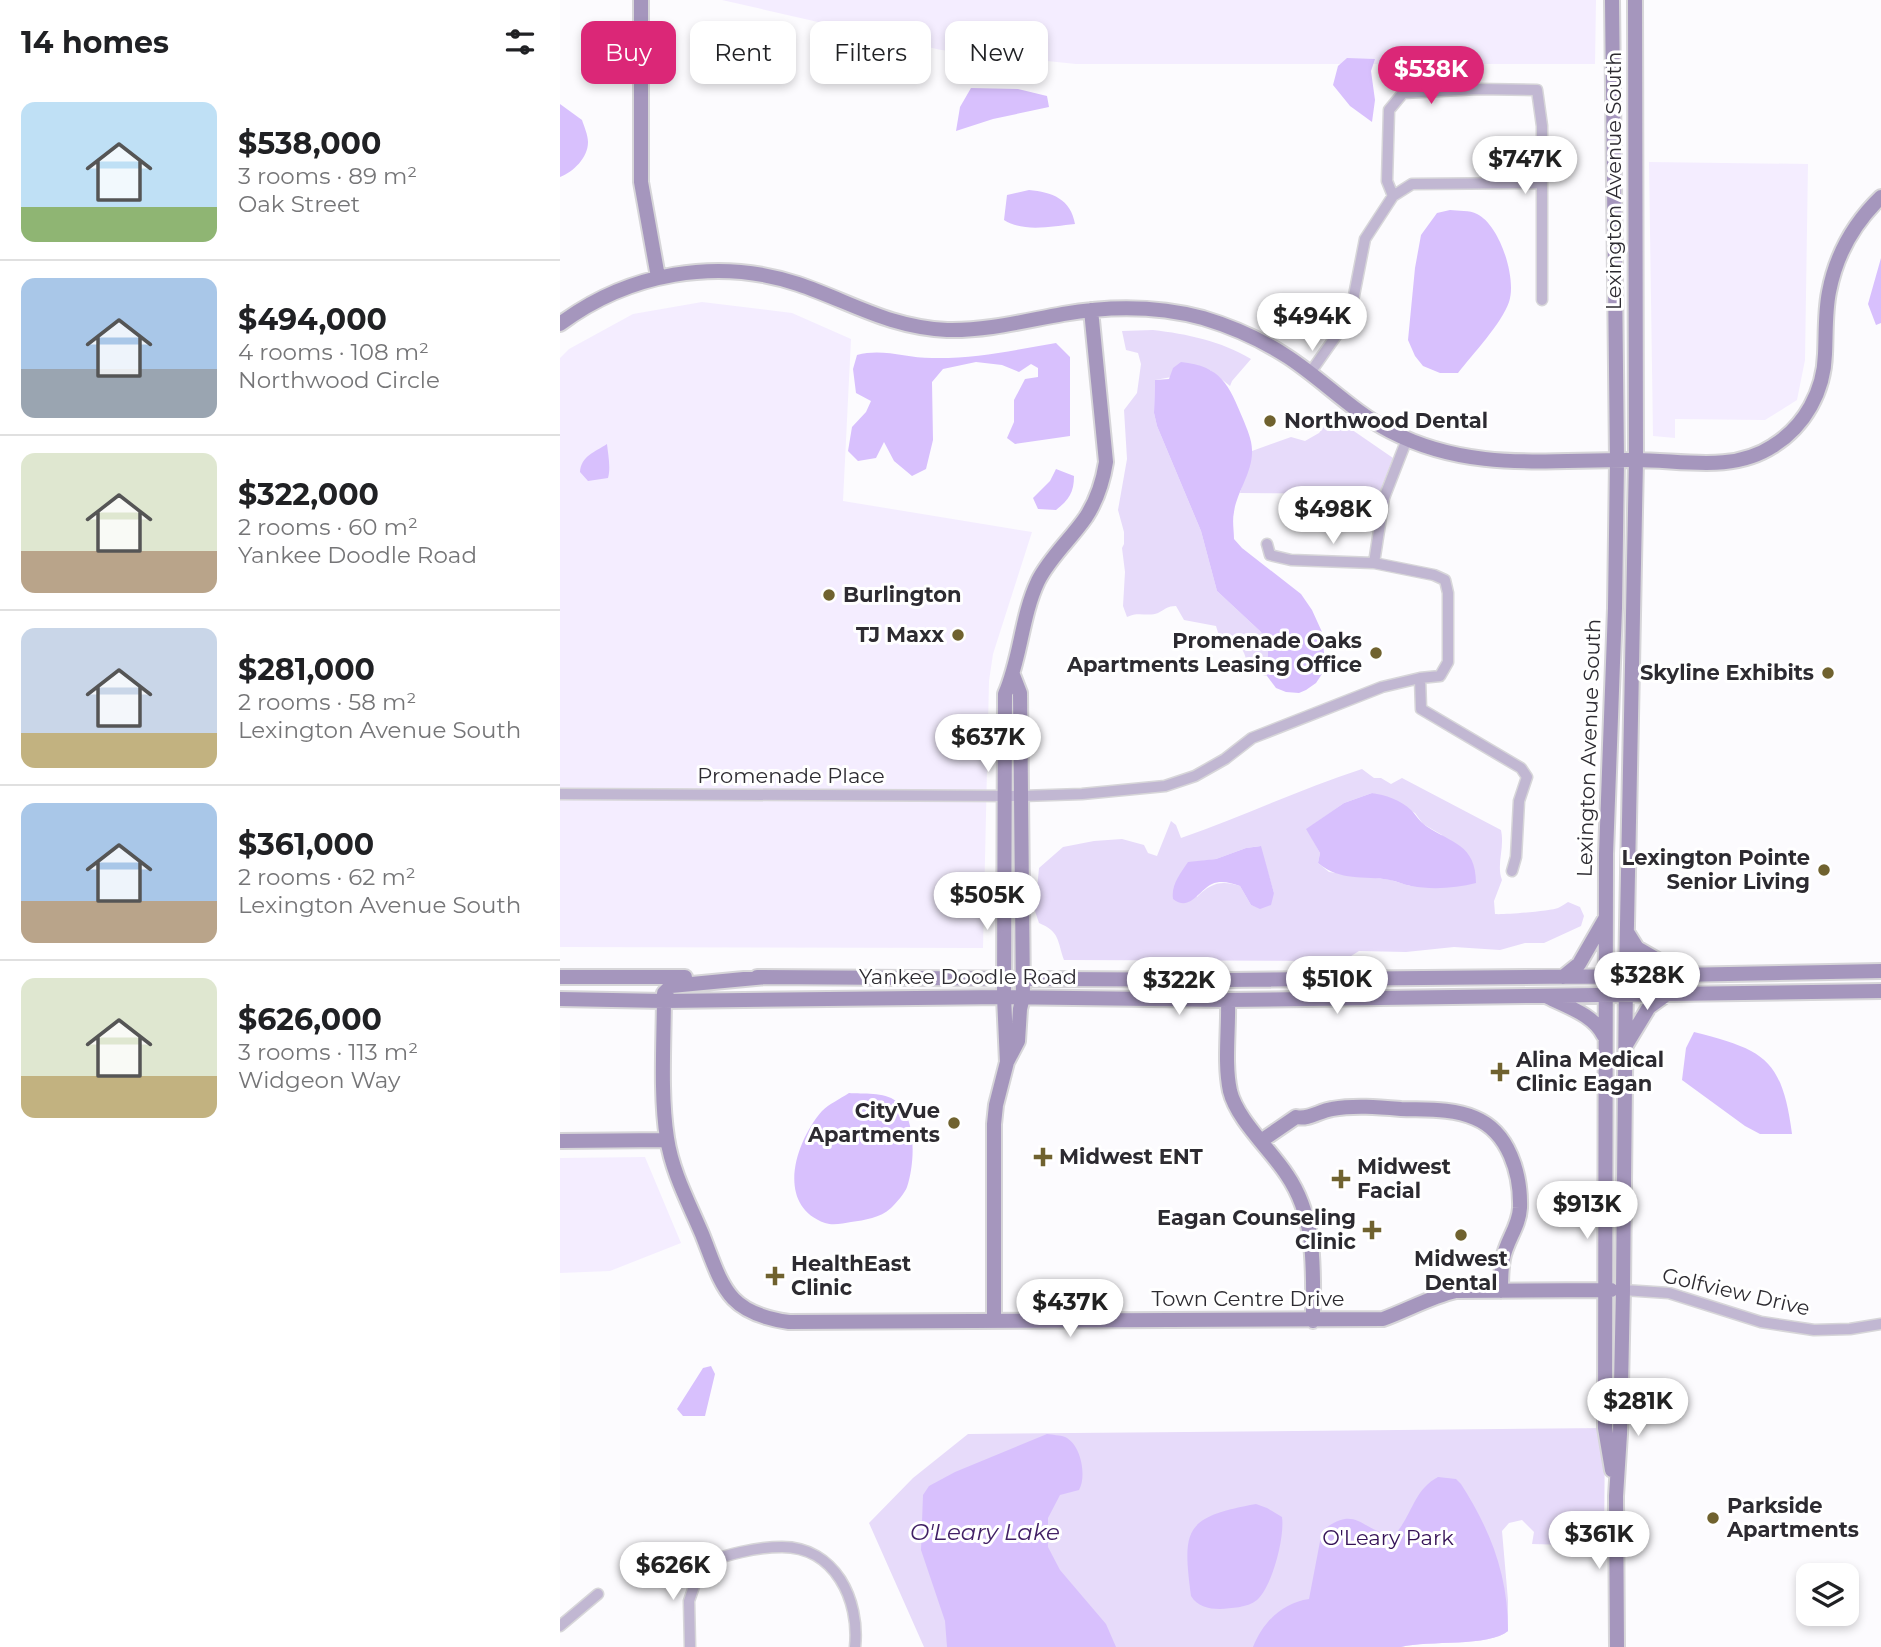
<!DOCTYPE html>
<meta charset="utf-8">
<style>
:root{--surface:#fff;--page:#f2f2f2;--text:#202124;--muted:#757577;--line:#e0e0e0;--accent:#db2777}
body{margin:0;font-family:Montserrat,sans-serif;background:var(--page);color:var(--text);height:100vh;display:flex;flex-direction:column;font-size:26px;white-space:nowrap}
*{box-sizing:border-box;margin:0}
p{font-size:23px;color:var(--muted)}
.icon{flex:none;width:38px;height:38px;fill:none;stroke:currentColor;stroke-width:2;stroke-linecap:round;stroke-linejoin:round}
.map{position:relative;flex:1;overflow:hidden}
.sheet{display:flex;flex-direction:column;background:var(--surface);width:560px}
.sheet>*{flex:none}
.hud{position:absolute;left:21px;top:21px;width:665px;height:63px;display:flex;gap:14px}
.buttons{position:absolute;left:1236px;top:1563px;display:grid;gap:14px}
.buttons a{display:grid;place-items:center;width:63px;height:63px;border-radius:14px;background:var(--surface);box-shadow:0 4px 10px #0003;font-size:35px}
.price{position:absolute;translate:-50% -60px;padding:0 16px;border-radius:24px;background:#fff;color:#222;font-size:23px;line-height:46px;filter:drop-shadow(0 2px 4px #0008)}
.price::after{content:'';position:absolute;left:50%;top:42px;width:21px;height:16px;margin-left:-10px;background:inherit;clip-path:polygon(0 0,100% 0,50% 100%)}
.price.on{background:var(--accent);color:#fff}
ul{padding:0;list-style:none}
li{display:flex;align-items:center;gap:21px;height:175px;padding:0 21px}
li+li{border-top:2px solid var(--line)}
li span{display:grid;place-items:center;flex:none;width:196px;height:140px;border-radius:14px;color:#555}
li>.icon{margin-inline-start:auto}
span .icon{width:84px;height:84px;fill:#fffc;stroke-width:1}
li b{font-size:30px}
h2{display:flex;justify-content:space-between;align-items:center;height:84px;padding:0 21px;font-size:30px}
.chip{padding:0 24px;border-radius:14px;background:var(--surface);box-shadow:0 4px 10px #0003;font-size:24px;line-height:63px}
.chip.on{background:var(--accent);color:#fff}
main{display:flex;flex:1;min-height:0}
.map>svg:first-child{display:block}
</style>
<main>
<section class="sheet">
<h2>14 homes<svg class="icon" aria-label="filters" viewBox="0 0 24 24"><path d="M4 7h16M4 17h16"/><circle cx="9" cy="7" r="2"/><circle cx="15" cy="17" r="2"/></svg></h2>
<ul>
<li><span style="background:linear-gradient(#bfe0f5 75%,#8fb573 0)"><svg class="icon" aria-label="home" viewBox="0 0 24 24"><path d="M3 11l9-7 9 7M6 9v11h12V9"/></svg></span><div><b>$538,000</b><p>3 rooms · 89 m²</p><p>Oak Street</p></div></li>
<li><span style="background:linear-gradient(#a9c7e8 65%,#9aa5b1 0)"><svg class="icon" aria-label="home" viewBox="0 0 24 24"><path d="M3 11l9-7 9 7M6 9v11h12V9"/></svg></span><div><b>$494,000</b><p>4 rooms · 108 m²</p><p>Northwood Circle</p></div></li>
<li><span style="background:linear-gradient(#dfe7d0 70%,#b9a48a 0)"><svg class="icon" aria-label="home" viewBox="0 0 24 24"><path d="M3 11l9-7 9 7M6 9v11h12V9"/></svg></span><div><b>$322,000</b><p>2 rooms · 60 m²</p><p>Yankee Doodle Road</p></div></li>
<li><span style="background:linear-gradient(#c9d6e8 75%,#c2b280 0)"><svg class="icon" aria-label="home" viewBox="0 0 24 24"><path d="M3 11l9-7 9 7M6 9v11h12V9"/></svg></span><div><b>$281,000</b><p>2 rooms · 58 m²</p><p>Lexington Avenue South</p></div></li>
<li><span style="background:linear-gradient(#a9c7e8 70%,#b9a48a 0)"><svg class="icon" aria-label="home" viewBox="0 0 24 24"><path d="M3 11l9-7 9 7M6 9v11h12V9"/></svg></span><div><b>$361,000</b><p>2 rooms · 62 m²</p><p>Lexington Avenue South</p></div></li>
<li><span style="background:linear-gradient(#dfe7d0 70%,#c2b280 0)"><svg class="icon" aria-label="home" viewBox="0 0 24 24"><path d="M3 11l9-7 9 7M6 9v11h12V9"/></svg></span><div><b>$626,000</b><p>3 rooms · 113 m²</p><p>Widgeon Way</p></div></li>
</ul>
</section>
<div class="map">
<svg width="1321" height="1647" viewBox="0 0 1321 1647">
<rect width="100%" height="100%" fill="#fcfbfe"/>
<!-- built -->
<path fill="#f4edff" d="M162 0H1036L1035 64H516L381 50Z
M1089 162 1248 164 1245 360 1237 400 1205 420 1115 419V438L1093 436Z
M142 302 232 313 291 339 283 501 472 532 433 654 429 681 423 948 0 947V358L9 349 73 314Z
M85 1157 121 1243 50 1271 0 1273V1158Z"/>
<!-- green -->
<path fill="#e7dbfa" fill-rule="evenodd" d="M593 330C627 334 661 341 691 359L672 381 670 386 650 370 595 380 594 413 597 426 641 531 657 591 701 632 708 647 707 676 688 672C685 644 681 648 659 636L656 626 624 620 616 606C607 606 606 609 598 613 588 617 578 611 567 617L563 606 565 572 562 548 564 544V532L558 510 567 459 564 410 577 393 581 364 578 353 566 350 562 331Z
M772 416 833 458 820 491 813 494 680 493 692 451 731 437 745 441 759 433Z
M802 769 814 778H821L831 784 842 778 941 830C945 848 936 864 942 880L934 901 935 914C942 915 992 911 998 908 1002 906 1005 904 1008 902L1020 907 1024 916 1021 926 984 943H965L940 950 894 947 846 952 799 951 788 958 763 961 504 960C497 940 500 932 479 923L475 911 479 868 503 847 534 841 562 839 584 845 588 853 597 856 611 821 616 825 621 838C682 817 740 789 802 769ZM812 793 855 813 863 824 882 835 872 887 850 886 831 880 769 872 758 863 760 853 747 829 784 803ZM700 846 714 893 700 908 691 905 680 886C661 880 651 883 637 897L628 863 656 859 686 848Z
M1045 1428 1044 1546 972 1544 974 1532 962 1520 949 1523 942 1531 948 1600V1631C929 1647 869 1640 841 1647H364L309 1523 353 1478 408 1434Z"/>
<!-- water -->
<path fill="#d8c0fd" d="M787 58 815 59 811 71 815 100 812 122 790 106 773 85 778 66Z
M411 88 458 89 487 96 489 107 433 119 396 131 400 107Z
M0 104 22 120C24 126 28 135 28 142 28 158 13 172 0 177Z
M469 190C492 192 511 199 515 224 493 226 464 233 444 220L447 195Z
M890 210C898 211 910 210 917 214 940 225 957 279 949 302 942 323 912 355 898 373H880L863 366 855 356 848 340 855 268 861 235 877 213Z
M1321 258V323L1316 325 1308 304Z
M496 343 510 357V436L455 444 447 438 454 422V400L465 379 478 377V368L471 364 459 372 442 365 416 362 383 369 372 382 373 440 366 469 352 476 334 461 324 442 316 458 298 461 288 451 292 427 306 412 311 401 296 393 293 369 297 355C323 348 345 358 372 358 414 359 454 350 496 343Z
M621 362C661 366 669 385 683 419 687 429 692 440 692 450 693 472 677 491 674 512 672 521 674 530 674 539L682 548 741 594 752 610 762 632 765 663 764 671 756 683 746 690 739 693 726 692 716 688 707 676 708 647 701 632 657 591 641 531 597 426 594 413 595 380 609 379 613 368Z
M47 444C48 454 51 468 48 478L28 481 20 472C21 456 35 452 47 444Z
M496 469 514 476C514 492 509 500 496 510L478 509 473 498 490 481Z
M812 793C825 795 841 800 851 810 856 815 860 822 866 826 891 843 916 844 916 883 896 888 873 890 851 886 844 885 837 881 830 880 803 875 781 882 758 863L760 853 746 829 784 803Z
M701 846 714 893 711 905 700 909 691 905 680 886C671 883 661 880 652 884 638 891 630 912 613 899 611 885 620 874 628 862L656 859 686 848Z
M1134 1032C1204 1050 1222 1058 1232 1134H1200L1185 1126 1122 1080 1126 1048Z
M289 1093C303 1094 324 1092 336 1101 357 1118 355 1163 347 1187 345 1193 336 1203 331 1208 320 1218 305 1220 291 1222 283 1223 274 1226 265 1223 215 1205 235 1142 262 1111 269 1104 280 1099 289 1093Z
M151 1366 155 1374 145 1416H123L117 1409 143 1368Z
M487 1434C492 1435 500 1435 505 1437 521 1444 527 1476 519 1490L500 1495 488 1518V1547L500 1570 546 1624 556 1647H387L385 1621 361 1550 363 1495 369 1486 395 1472Z
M878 1477 896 1479 901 1484C931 1531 948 1575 948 1631 929 1647 869 1640 841 1647H693C703 1622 722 1603 749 1599L762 1531C797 1502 802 1533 834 1535 852 1517 853 1490 878 1477Z
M696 1504 707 1508 722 1517C725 1537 712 1587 697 1600 687 1608 671 1608 660 1609 648 1609 637 1606 631 1596 622 1528 625 1517 696 1504Z"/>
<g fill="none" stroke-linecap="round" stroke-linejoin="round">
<!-- street casing -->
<g stroke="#d7d6d9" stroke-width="13">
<path id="street" d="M833 196 827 181 829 110 843 93 918 89 977 90 982 126V300
M750 373 790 316 805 239 833 196 852 184 980 183
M847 439 824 498 814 563 874 575 885 580 888 593V662L880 676 860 678
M707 544 710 555 731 560 814 563
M0 794 462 796 522 794 605 786 635 776 665 759 692 738 822 687 860 678 861 709 961 768 967 777 959 801 956 857 952 871
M1063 1290 1109 1293 1201 1322 1254 1330 1290 1329 1321 1324
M129 1550 142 1563
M142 1563C168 1555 194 1547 222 1547 275 1547 300 1600 295 1647
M0 1626 38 1594
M130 1647 129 1601 142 1563"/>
</g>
<!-- secondary casing -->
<g stroke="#d7d6d9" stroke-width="18">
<path id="secondary" d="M81 0V182L98 277
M0 324C68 273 157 257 238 284 291 302 328 327 387 330 426 331 464 321 503 314 549 306 598 306 643 318 673 327 702 340 728 357 763 380 793 412 830 431 911 473 988 459 1076 460 1122 460 1172 473 1213 446 1245 426 1264 391 1265 354 1266 333 1265 312 1269 292 1276 255 1294 223 1321 197
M1067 932 1077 948 1122 974
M0 977H125
M197 977 668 980 1066 976 1321 971
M205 977 111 986 104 993C104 1039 100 1094 107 1138 112 1172 129 1203 142 1234 163 1287 166 1313 229 1322L823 1319C848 1310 870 1297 896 1291L1051 1290
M1003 977 1019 964 1045 919
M988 997C1008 1007 1034 1015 1044 1036
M0 999 104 1001 444 997 668 1000 1321 991
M668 1000C669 1029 664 1063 670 1091 677 1120 711 1150 727 1175 757 1219 753 1270 753 1321
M1066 1045 1089 1007 1107 994
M447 1062 444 997 445 694C461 658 461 617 478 581 490 557 511 539 526 517 537 500 543 481 546 462L531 310
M0 1141 107 1140
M701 1141 736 1117C749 1120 759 1111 772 1109 794 1105 818 1107 841 1109 865 1110 892 1108 915 1118 949 1132 961 1174 960 1208 959 1227 946 1241 943 1259 941 1269 941 1280 941 1291
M434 1321V1124L436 1105 447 1062 458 1041 460 1009 463 997 460 693 453 675
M1052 1470 1045 1428 1046 854 1055 608 1057 460 1052 0
M1057 1647 1056 1496 1060 1434 1063 1290 1066 976 1076 460 1075 0"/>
</g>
<!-- street -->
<use href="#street" stroke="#c1b7d2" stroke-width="10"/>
<!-- secondary -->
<use href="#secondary" stroke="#a596bd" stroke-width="14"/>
</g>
<!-- markers -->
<g fill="#70622f" stroke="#fff" stroke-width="2.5">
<circle cx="710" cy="421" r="7"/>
<circle cx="269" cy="595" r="7"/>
<circle cx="398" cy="635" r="7"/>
<circle cx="816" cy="653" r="7"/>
<circle cx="1268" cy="673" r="7"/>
<circle cx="1264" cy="870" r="7"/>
<path d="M936.5 1061.5h7v7h7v7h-7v7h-7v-7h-7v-7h7z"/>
<circle cx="394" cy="1123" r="7"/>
<path d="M479.5 1146.5h7v7h7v7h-7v7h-7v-7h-7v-7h7z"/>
<path d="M777.5 1168.5h7v7h7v7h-7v7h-7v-7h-7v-7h7z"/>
<path d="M808.5 1219.5h7v7h7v7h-7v7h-7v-7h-7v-7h7z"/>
<circle cx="901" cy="1235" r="7"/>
<path d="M211.5 1265.5h7v7h7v7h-7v7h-7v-7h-7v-7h7z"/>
<circle cx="1153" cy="1518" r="7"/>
</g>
<g text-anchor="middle" stroke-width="6" stroke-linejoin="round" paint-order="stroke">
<!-- street labels -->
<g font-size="21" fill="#2d2b31" stroke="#fff">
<text transform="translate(1054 181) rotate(-90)" y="7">Lexington Avenue South</text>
<text transform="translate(1029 748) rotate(-88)" y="7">Lexington Avenue South</text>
<text x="231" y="783">Promenade Place</text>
<text x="408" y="984">Yankee Doodle Road</text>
<text transform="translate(1176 1292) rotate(13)" y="7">Golfview Drive</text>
<text x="688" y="1306">Town Centre Drive</text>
</g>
<!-- poi labels -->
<g font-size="21" font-weight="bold" fill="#2d2b31" stroke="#fff" text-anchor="start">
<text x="724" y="428">Northwood Dental</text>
<text x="283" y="602">Burlington</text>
<text x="384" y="642" text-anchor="end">TJ Maxx</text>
<text x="802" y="648" text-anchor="end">Promenade Oaks<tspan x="802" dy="24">Apartments Leasing Office</tspan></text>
<text x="1254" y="680" text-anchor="end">Skyline Exhibits</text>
<text x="1250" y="865" text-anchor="end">Lexington Pointe<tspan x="1250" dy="24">Senior Living</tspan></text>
<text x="956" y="1067">Alina Medical<tspan x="956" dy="24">Clinic Eagan</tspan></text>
<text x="380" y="1118" text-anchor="end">CityVue<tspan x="380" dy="24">Apartments</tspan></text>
<text x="499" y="1164">Midwest ENT</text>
<text x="797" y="1174">Midwest<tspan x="797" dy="24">Facial</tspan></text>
<text x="796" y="1225" text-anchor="end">Eagan Counseling<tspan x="796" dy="24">Clinic</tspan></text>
<text x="901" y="1266" text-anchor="middle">Midwest<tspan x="901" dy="24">Dental</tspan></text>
<text x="231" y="1271">HealthEast<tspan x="231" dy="24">Clinic</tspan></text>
<text x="1167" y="1513">Parkside<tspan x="1167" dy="24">Apartments</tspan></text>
</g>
<!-- park labels -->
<g font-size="21" fill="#361358" stroke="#fff">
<text x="828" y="1545">O'Leary Park</text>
</g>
<!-- water labels -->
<g font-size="23" font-style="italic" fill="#422166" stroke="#fff">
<text x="425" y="1540">O'Leary Lake</text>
</g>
</g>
</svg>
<div class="buttons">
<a><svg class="icon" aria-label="layers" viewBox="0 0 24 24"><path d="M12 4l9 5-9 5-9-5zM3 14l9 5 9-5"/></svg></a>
</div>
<b class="price on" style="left:871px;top:106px">$538K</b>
<b class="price" style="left:965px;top:196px">$747K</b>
<b class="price" style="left:752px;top:353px">$494K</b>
<b class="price" style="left:773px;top:546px">$498K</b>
<b class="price" style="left:428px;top:774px">$637K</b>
<b class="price" style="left:427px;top:932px">$505K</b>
<b class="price" style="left:1087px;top:1012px">$328K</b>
<b class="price" style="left:777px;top:1016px">$510K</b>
<b class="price" style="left:619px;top:1017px">$322K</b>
<b class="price" style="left:1027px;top:1241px">$913K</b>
<b class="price" style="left:510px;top:1339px">$437K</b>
<b class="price" style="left:1078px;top:1438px">$281K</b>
<b class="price" style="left:1039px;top:1571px">$361K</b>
<b class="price" style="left:113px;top:1602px">$626K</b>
<div class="hud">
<a class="chip on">Buy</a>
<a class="chip">Rent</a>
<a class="chip">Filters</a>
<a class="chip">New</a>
</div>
</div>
</main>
